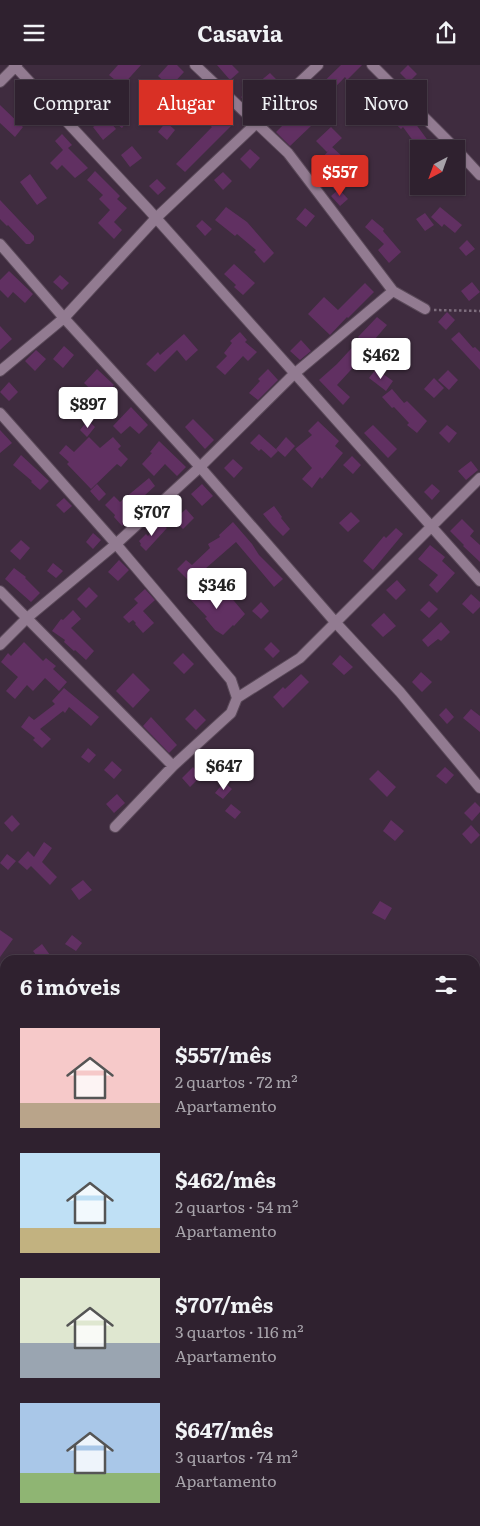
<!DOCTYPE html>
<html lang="pt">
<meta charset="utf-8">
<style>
:root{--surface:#2f212f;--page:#3b2e3b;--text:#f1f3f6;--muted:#a7a3aa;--line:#4a3e4b;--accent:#d93025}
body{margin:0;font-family:Literata,serif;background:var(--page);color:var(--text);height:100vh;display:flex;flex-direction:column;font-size:19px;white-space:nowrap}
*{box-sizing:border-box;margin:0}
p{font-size:16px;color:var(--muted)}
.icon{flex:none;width:28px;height:28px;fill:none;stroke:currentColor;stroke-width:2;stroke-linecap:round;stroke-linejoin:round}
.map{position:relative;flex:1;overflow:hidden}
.panel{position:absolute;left:0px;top:890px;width:480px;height:571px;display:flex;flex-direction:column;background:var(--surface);border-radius:15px 15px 0 0;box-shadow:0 1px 4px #0004,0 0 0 1px var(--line)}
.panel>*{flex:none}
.guide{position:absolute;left:15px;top:15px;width:450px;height:45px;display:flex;gap:10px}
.needle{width:32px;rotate:221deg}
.fabs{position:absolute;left:410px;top:75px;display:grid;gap:10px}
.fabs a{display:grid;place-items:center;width:55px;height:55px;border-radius:0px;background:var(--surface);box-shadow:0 1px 4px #0004,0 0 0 1px var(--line);font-size:25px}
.price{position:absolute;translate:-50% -42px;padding:0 11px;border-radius:5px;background:#fff;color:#222;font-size:16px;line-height:32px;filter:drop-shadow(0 1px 2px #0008)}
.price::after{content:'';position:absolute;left:50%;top:30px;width:15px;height:11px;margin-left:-8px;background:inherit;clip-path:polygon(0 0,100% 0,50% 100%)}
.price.on{background:var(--accent);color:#fff}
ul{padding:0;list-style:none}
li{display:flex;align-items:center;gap:15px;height:125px;padding:0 20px}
li span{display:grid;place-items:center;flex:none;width:140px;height:100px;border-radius:0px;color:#555}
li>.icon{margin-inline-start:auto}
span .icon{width:60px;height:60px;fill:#fffc;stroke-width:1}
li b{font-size:21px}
h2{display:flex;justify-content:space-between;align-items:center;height:60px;padding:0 20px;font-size:21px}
.chip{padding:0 18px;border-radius:0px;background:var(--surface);box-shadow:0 1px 4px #0004,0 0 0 1px var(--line);font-size:18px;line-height:45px}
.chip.on{background:var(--accent);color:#fff}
header{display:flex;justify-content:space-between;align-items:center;height:65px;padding:0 20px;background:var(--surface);font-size:22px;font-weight:700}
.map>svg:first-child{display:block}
</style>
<header><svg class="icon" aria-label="menu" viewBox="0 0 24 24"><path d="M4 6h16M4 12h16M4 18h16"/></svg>Casavia<svg class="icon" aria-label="share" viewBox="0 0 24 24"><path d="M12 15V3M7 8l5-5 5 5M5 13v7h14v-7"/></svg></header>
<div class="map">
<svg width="480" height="1461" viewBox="0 0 480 1461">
<rect width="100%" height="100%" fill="#3f2c3f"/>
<!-- building -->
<path fill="#613062" d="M118 0H141L122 21 109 10Z
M168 0H177L184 7 170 22 158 11Z
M217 0H232L239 7 230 15Z
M341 0H362L347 15 345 12 315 43 306 34Z
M408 0 417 9 409 17 400 8Z
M270 8 281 19 253 44 241 32Z
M377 27 415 58 429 77 419 84 403 62 401 64 370 35Z
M180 30 189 37 177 52 168 45Z
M209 34 218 43 216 45 232 60 185 107 176 99 212 62 207 58 211 55 199 44Z
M0 40 23 62 15 72 0 58Z
M36 41 43 50 34 57 27 49Z
M121 48 129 54 122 63 114 57Z
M300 51 311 61 290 81 276 67 287 56 291 59Z
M106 52 116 64 103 75 93 62Z
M166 57 175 65 167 75 158 67Z
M331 62 342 73 327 87 316 76Z
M62 69 72 80 68 83 88 103 75 113 62 100 57 105 50 98 63 85 55 76Z
M132 81 142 93 130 102 121 90Z
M332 82 343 92 332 104 321 94Z
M250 84 260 93 250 104 240 94Z
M337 101 348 112 335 125 325 114Z
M95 106 120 131 117 134 127 143 114 157 122 165 114 174 98 158 110 145 99 134 103 130 87 115Z
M223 107 232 116 223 125 214 115Z
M30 109 47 133 37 140 20 117Z
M157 114 166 123 158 130 149 121Z
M339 124 348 134 340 141 331 131Z
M0 135 34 171V175L30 179H26L8 160 7 161 0 154Z
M226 142 247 157 274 188 264 198 254 187 256 185 237 169 235 171 215 155Z
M440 142 462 160 455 168 444 159 442 162 431 152Z
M305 143 315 151 306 162 296 154Z
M425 148 434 160 425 166 416 154Z
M372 154 384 164 383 166 401 187 389 198 378 185 384 179 365 162Z
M202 155 212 164 205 171 196 161Z
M467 175 475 184 466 191 459 183Z
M234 199 255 218 243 230 234 222 236 220 224 209Z
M9 206 33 229 25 238 13 227 8 233 0 225V215Z
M60 210 69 218 62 225 53 217Z
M472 217 480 227 469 236 461 226Z
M365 218 374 227 348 253 347 252 330 270 308 249 324 232 338 245Z
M447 247 455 255 446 265 438 257Z
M377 252 387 260 375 274 357 292 360 295 337 320 350 332 343 340 319 315 337 299 360 274 358 272Z
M0 261 12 274 0 285Z
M240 267 247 275 245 277 257 287 248 296 243 291 225 310 216 302 227 291 224 288 232 278 230 276Z
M459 267 473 283 475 282 480 287V305L451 274Z
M184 269 198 285 186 296 177 285 155 307 146 299 158 287 160 290Z
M301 275 311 286 300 295 290 286Z
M64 281 74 290 63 303 53 294Z
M36 285 46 294 35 306 25 296Z
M97 304 114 320 101 334 84 318Z
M268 304 278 315 258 335 249 328 260 316 258 314Z
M376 304 393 316 386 326 369 313Z
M448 305 458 315 449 325 438 315Z
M434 313 444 323 434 333 424 324Z
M9 317 18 327 9 336 0 327Z
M392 324 404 338 407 336 427 356 417 368 407 360 409 358 394 342 392 343 382 332Z
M131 342 148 360 139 369 130 361 121 369 113 361Z
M193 354 214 375 205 384 185 362Z
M88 355 95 362 87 372 80 365Z
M318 356 339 376 335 381 343 388 322 414 320 412 312 423 302 414 312 403 295 384 312 370 308 366Z
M373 360 397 384 388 393 364 368Z
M447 360 457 368 449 378 439 368Z
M0 365 12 378 0 388Z
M259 369 278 386 271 393 261 384 259 386 250 378Z
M89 372 100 383 113 372 121 381 118 384 128 394 121 402 117 399 91 424 67 399 69 397 59 388 66 380 74 387Z
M286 372 295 381 285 392 276 384Z
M159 376 186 402 177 411 165 399 154 411 142 399 152 388 150 387Z
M21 390 49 416 40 425 31 417 32 416 13 400Z
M352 391 361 400 353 409 343 400Z
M233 394 243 403 234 413 224 403Z
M471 396 478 405 466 415 458 406Z
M149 413 155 421 144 431 146 433 127 449 131 453 122 461 114 452 115 450 105 440 114 431 120 437Z
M97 419 106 429 99 436 90 426Z
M202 419 213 431 202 441 191 429Z
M432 419 440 426 432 435 424 427Z
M64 433 72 441 64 448 56 440Z
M274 441 282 452 281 453 290 464 283 471 272 460 263 449Z
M186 444 194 453 183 464 174 455Z
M351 447 360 456 348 467 339 458Z
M462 454 474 466 470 471 480 480V497L463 481 464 480 450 466Z
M160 457 167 463 146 486 140 480 141 479 139 476 146 469 148 471Z
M233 457 252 479 259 490 283 514 274 522 236 477 190 517 177 504 186 495 192 500 210 483 208 479 220 472 219 470Z
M396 463 403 469 373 505 363 496 384 471 386 473Z
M93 468 101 475 93 484 86 477Z
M21 475 30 483 20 495 10 486Z
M430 480 445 492 442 496 455 508 437 528 429 520 438 510 418 494Z
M119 495 129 505 118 516 108 507Z
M53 498 63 506 56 513 47 506Z
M14 503 26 512 25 513 40 528 31 537 5 514Z
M397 515 406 525 396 535 386 525Z
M195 520 207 533 213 528 221 537 229 530 245 549 234 561 233 560 223 570 215 565 205 553 207 552 186 530Z
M89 522 98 531 86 543 77 534Z
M145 524 155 535 143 546 154 558 143 568 135 559 136 558 133 555 129 558 123 552 138 538 134 534Z
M471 529 480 537V542L473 549 462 539Z
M429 536 438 544 429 553 420 545Z
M261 537 269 546 261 554 252 546Z
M73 545 81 554 71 563 94 586 86 595 75 585 74 586 64 577 65 575 52 566 61 554 63 555Z
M384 548 396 561 383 572 371 560Z
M441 557 450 567 441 576 438 574 428 582 422 575Z
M24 577 43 596 46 593 56 601 53 604 67 617 59 626 45 613 33 626 27 620 15 634 6 626 18 612 1 597 8 588 11 591Z
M271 577 280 586 273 593 264 584Z
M183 588 194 599 184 609 173 598Z
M340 590 353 602 344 610 332 599Z
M421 607 432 617 422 627 412 617Z
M133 608 150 625 133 643 116 626Z
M301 609 309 617 283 643 273 632 283 622 285 624Z
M64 623 99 652 91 661 69 642 65 648 63 646 40 664 51 674 42 683 33 675 35 673 21 662 29 651 34 655 55 639 52 636Z
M446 643 454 652 447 659 439 650Z
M195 644 206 655 196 665 185 654Z
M471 644 480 651V667L463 653Z
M151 652 177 680 169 688 143 661Z
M88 683 96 690 89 698 81 692Z
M112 696 122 705 114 714 104 705Z
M193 702 201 711 190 722 182 713Z
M445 702 454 710 446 719 436 711Z
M378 705 396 722 387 732 369 714Z
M224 717 232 724 223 734 215 728Z
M117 729 125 738 114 748 106 739Z
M475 737 480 742V747L472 756 464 748Z
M231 739 241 747 235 754 225 746Z
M12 750 20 759 12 767 4 758Z
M391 755 404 766 395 776 383 766Z
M471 760 480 770 471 779 462 769Z
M44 777 52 783 42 797 57 812 50 820 31 801 27 805 18 797 28 786 34 792Z
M7 789 16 796 8 805 0 798Z
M83 815 92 825 79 835 71 824Z
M380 836 392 843 385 855 372 848Z
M0 865 13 874 0 892Z
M72 870 82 878 76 886 65 879Z
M42 879 50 890 44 895H40L33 886Z"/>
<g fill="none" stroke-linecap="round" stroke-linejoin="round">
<!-- street casing -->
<g stroke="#5a4959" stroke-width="12">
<path id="street" d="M14 0 148 144 480 516
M195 0 288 88 393 226 425 244
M372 0 456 84
M0 17 17 0
M456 84 480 110
M0 179 64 253 200 402 336 558 400 627 480 723
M0 306 64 253 156 153 318 0
M0 348 116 479 231 615 237 633 231 648 173 701 115 762
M0 526 173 701
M0 580 27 553 116 479 200 402 294 309 393 226
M237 633 300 593 480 413"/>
</g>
<!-- path -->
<path stroke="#7d6d7d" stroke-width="2.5" stroke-dasharray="2.5 2.5" stroke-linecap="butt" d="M434 245 480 246"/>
<!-- street -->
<use href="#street" stroke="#927b91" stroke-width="10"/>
</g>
</svg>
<div class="fabs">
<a><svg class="needle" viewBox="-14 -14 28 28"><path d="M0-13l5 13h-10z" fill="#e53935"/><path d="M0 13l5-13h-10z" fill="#a7a3aa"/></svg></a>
</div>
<b class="price on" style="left:340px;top:132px">$557</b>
<b class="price" style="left:381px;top:315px">$462</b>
<b class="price" style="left:88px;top:364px">$897</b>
<b class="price" style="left:152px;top:472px">$707</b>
<b class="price" style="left:217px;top:545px">$346</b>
<b class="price" style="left:224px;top:726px">$647</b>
<div class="guide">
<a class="chip">Comprar</a>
<a class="chip on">Alugar</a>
<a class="chip">Filtros</a>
<a class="chip">Novo</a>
</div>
<section class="panel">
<h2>6 imóveis<svg class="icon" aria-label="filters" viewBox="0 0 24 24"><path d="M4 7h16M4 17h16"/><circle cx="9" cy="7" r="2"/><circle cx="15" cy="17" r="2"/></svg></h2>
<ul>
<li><span style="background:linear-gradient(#f6c9c9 75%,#b9a48a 0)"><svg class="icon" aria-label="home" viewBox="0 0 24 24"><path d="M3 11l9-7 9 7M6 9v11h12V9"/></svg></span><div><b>$557/mês</b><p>2 quartos · 72 m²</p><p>Apartamento</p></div></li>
<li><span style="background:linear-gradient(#bfe0f5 75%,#c2b280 0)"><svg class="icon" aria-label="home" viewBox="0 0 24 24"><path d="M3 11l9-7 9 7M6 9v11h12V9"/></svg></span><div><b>$462/mês</b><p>2 quartos · 54 m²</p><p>Apartamento</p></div></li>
<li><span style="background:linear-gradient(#dfe7d0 65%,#9aa5b1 0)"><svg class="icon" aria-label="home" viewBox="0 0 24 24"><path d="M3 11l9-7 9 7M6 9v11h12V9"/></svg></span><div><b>$707/mês</b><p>3 quartos · 116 m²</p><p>Apartamento</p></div></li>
<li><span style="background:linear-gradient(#a9c7e8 70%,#8fb573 0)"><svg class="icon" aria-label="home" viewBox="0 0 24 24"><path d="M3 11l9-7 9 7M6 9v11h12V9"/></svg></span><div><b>$647/mês</b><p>3 quartos · 74 m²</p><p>Apartamento</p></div></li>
</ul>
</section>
</div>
